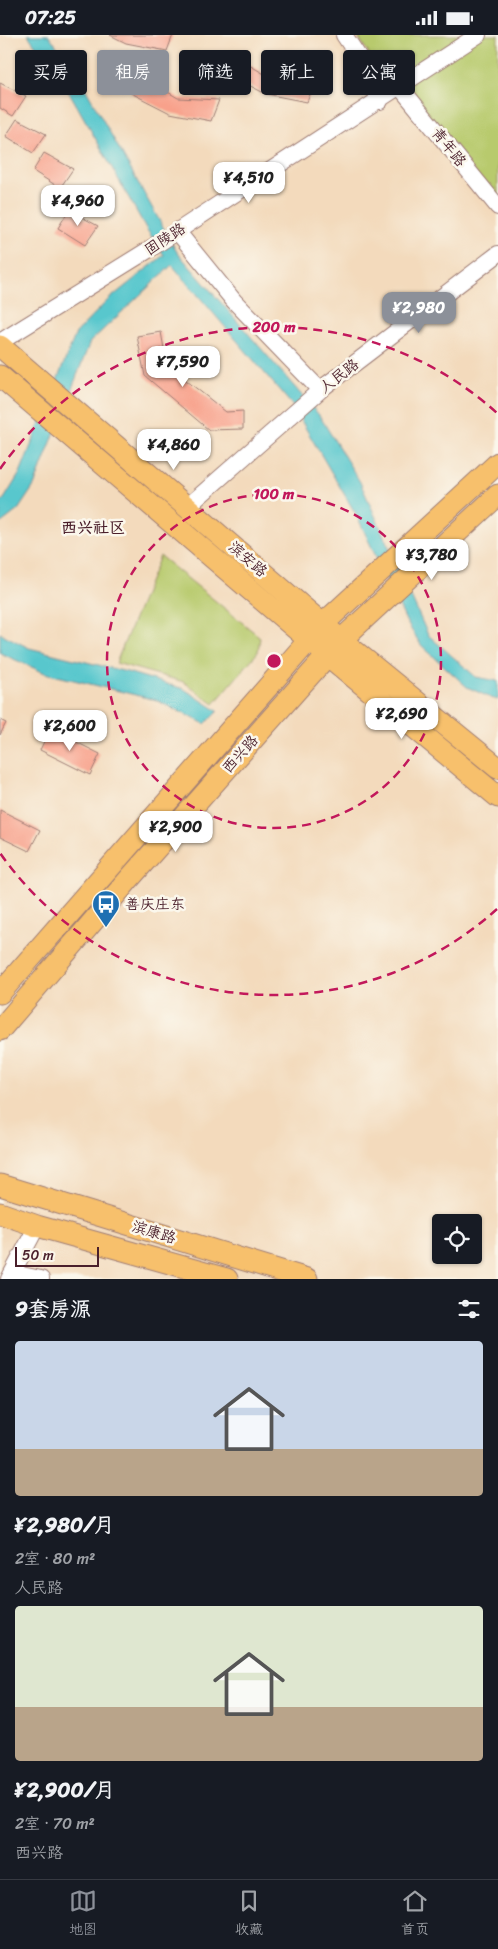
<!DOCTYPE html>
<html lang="zh">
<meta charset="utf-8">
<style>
:root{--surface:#171b24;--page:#242831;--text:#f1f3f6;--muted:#9ea1a6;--line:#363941;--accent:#8c9099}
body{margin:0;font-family:Sriracha,"LXGW WenKai TC",sans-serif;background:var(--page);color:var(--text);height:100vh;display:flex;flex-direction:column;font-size:19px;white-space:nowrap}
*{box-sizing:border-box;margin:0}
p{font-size:16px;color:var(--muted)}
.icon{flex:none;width:28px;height:28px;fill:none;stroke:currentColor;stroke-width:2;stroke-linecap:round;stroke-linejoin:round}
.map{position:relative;height:1244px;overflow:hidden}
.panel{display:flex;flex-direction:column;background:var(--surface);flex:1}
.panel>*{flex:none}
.banner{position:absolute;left:15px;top:15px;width:469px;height:45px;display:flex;gap:10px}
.buttons{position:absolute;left:432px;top:1179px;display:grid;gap:10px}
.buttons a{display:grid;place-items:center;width:50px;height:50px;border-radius:5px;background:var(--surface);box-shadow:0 1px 4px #0004;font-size:25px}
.scale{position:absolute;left:15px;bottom:12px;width:84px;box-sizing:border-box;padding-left:5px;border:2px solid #4a1f2b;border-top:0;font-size:14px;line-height:18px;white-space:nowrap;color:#4a1f2b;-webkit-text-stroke:4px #fbf7ec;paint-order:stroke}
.price{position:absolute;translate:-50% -42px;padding:0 11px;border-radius:10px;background:#fff;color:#222;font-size:16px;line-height:32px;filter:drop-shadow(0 1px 2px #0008)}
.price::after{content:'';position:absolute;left:50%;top:30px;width:15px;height:11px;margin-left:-8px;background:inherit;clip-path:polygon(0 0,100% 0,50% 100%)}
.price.on{background:var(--accent);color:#fff}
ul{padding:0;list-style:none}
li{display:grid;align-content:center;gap:10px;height:265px;padding:0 15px}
li span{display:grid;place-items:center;height:155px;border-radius:5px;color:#555}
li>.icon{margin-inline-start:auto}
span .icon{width:90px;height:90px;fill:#fffc;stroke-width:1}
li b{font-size:21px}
h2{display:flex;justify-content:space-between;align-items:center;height:60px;padding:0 15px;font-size:21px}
.tag{padding:0 18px;border-radius:5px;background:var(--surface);box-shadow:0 1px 4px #0004;font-size:18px;line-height:45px}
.tag.on{background:var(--accent);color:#fff}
.status{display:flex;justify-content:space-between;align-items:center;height:35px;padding:0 25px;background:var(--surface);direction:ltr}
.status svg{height:14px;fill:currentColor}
.dock{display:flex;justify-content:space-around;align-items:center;height:70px;border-top:1px solid var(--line);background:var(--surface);font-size:14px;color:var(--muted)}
.dock a{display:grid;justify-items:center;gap:2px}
.dock .on{color:var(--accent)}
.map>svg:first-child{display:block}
</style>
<div class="status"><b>07:25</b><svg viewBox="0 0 49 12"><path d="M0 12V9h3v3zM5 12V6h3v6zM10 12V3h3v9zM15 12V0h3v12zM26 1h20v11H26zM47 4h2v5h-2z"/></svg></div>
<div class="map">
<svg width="498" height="1244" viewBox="0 0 498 1244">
<rect width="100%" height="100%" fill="#fbf7ec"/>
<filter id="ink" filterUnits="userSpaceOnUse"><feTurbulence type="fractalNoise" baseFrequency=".02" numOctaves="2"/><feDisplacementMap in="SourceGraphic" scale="10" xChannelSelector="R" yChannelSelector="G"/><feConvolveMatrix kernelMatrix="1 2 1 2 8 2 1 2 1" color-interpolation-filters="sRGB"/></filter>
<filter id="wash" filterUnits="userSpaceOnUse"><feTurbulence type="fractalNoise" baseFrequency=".0096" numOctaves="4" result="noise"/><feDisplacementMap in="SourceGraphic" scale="20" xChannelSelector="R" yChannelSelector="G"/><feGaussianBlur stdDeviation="1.12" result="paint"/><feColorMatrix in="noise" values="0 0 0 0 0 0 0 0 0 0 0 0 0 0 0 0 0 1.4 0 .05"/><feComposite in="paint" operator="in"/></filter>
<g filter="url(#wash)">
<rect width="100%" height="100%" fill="#f3dabc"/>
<!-- green -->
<path fill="#b8ca6d" stroke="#81744c" d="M357 0H498V166L387 48Z
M160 521 260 602 258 617 214 669 184 647 116 628Z"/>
<!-- water -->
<path fill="#59c7cd" stroke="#52737c" d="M28 0H49L85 53 177 217 319 380 360 447 428 600 476 642 498 646V665L491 663 467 652 421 610 407 588 357 481 292 370 172 230 90 307 34 451 18 475 0 489V467L4 464 20 438 76 298 108 265 164 220 147 195 72 62Z
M0 598 29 613 127 637 184 654 218 676 205 689 156 665 45 638 0 618Z"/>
<g id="blocks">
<!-- building -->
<path fill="#f8a18b" d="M110 0H173L167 16 126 8Z
M237 23 273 44 315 47 307 67 266 59 227 39Z
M142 42 178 63 219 65 211 86 170 78 131 58Z
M0 48 26 61 13 81 0 73Z
M17 84 46 99 33 118 6 101Z
M44 118 73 134 60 153 33 136Z
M69 175 98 191 85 210 58 193Z
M161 297 167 330 226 377 243 376V394L209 395 145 341 137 301Z
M0 685 6 688 0 700Z
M50 694 100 719 90 740 40 715Z
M0 775 40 795 29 816 0 802Z"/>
</g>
</g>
<g filter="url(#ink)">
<use href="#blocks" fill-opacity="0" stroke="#9e7c74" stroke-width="1"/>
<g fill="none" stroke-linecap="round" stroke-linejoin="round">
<!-- minor casing -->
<g stroke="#9e7c74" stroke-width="18">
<path id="minor" d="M344 0 358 21 380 66
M400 52 498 172
M177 196 234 266 320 355
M0 307 153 212 478 0
M187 472 325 351 498 219
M12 1238 41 1244
M9 1244 37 1191"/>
</g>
<!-- major casing -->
<g stroke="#9e7c74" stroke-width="23">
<path id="major" d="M0 311 341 605 498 733
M0 341 309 605 498 762
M0 958 323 589 498 428
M0 995 130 843 341 605 498 460
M0 1150 307 1244
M0 1178 37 1191 227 1244"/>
</g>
<!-- minor -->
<use href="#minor" stroke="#fff" stroke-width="16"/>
<!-- major -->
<use href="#major" stroke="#f7c06c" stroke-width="21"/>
</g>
</g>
<!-- distance rings -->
<g fill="none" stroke="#c2185b" stroke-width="2.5" stroke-dasharray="9 6">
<circle cx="274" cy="626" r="167"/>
<path d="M497 874A334 334 0 0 1 0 818M0 434A334 334 0 0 1 497 378"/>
</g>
<!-- icons -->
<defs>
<g id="bus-pin" transform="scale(1.4375)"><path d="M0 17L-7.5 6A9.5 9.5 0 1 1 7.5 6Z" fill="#1f6fb2" stroke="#fbf7ec"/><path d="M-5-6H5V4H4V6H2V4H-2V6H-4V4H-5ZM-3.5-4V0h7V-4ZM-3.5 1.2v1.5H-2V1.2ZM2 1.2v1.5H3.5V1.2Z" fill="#fff"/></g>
</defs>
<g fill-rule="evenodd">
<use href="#bus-pin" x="106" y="869"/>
</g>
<g text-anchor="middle" stroke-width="5" stroke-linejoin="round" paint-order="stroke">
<!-- street labels -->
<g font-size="15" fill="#4a1f2b" stroke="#fbf7ec">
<text transform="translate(449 112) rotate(51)" y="5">青年路</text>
<text transform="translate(165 204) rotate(-33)" y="5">固陵路</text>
<text transform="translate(339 341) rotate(-38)" y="5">人民路</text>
<text transform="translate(248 524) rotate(41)" y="5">滨安路</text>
<text transform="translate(240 719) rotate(-48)" y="5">西兴路</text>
<text transform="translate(154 1197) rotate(17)" y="5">滨康路</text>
</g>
<!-- poi labels -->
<g font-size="15" fill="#4a1f2b" stroke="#fbf7ec" text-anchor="start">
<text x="125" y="874">善庆庄东</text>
</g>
<!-- neighbourhood labels -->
<g font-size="16" font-weight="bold" fill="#4a1f2b" stroke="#fbf7ec">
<text x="93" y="498">西兴社区</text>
</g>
</g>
<circle cx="274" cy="626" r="8" fill="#c2185b" stroke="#fbf7ec" stroke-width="2.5"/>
<g font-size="15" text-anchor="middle" font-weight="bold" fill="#c2185b" stroke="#fbf7ec" stroke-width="5" stroke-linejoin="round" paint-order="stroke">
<text x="274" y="297">200 m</text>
<text x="274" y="464">100 m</text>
</g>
</svg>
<div class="buttons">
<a><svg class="icon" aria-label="locate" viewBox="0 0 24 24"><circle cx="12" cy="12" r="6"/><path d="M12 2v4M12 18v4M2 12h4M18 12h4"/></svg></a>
</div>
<div class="scale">50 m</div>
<b class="price" style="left:249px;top:169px">¥4,510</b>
<b class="price" style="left:78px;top:192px">¥4,960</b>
<b class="price on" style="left:419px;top:299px">¥2,980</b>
<b class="price" style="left:183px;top:353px">¥7,590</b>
<b class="price" style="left:174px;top:436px">¥4,860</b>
<b class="price" style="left:432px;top:546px">¥3,780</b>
<b class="price" style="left:402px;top:705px">¥2,690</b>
<b class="price" style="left:70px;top:717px">¥2,600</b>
<b class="price" style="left:176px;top:818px">¥2,900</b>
<div class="banner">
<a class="tag">买房</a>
<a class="tag on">租房</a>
<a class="tag">筛选</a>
<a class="tag">新上</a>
<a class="tag">公寓</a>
</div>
</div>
<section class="panel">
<h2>9套房源<svg class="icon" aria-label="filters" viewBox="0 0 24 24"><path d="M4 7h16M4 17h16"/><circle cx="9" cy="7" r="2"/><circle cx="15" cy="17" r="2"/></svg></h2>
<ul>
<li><span style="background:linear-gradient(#c9d6e8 70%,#b9a48a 0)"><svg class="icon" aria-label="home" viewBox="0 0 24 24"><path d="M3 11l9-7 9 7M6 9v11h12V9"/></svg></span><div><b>¥2,980/月</b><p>2室 · 80 m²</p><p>人民路</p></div></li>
<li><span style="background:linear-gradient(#dfe7d0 65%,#b9a48a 0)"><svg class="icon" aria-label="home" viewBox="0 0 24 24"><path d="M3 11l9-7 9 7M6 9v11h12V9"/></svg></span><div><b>¥2,900/月</b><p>2室 · 70 m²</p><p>西兴路</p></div></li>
</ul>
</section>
<nav class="dock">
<a class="on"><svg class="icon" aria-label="map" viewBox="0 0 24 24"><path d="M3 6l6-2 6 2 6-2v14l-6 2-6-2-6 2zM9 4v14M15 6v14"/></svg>地图</a>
<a><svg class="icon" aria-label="saved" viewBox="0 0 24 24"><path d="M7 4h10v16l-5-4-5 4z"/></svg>收藏</a>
<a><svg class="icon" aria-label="home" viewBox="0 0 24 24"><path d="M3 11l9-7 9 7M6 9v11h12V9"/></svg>首页</a>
</nav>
